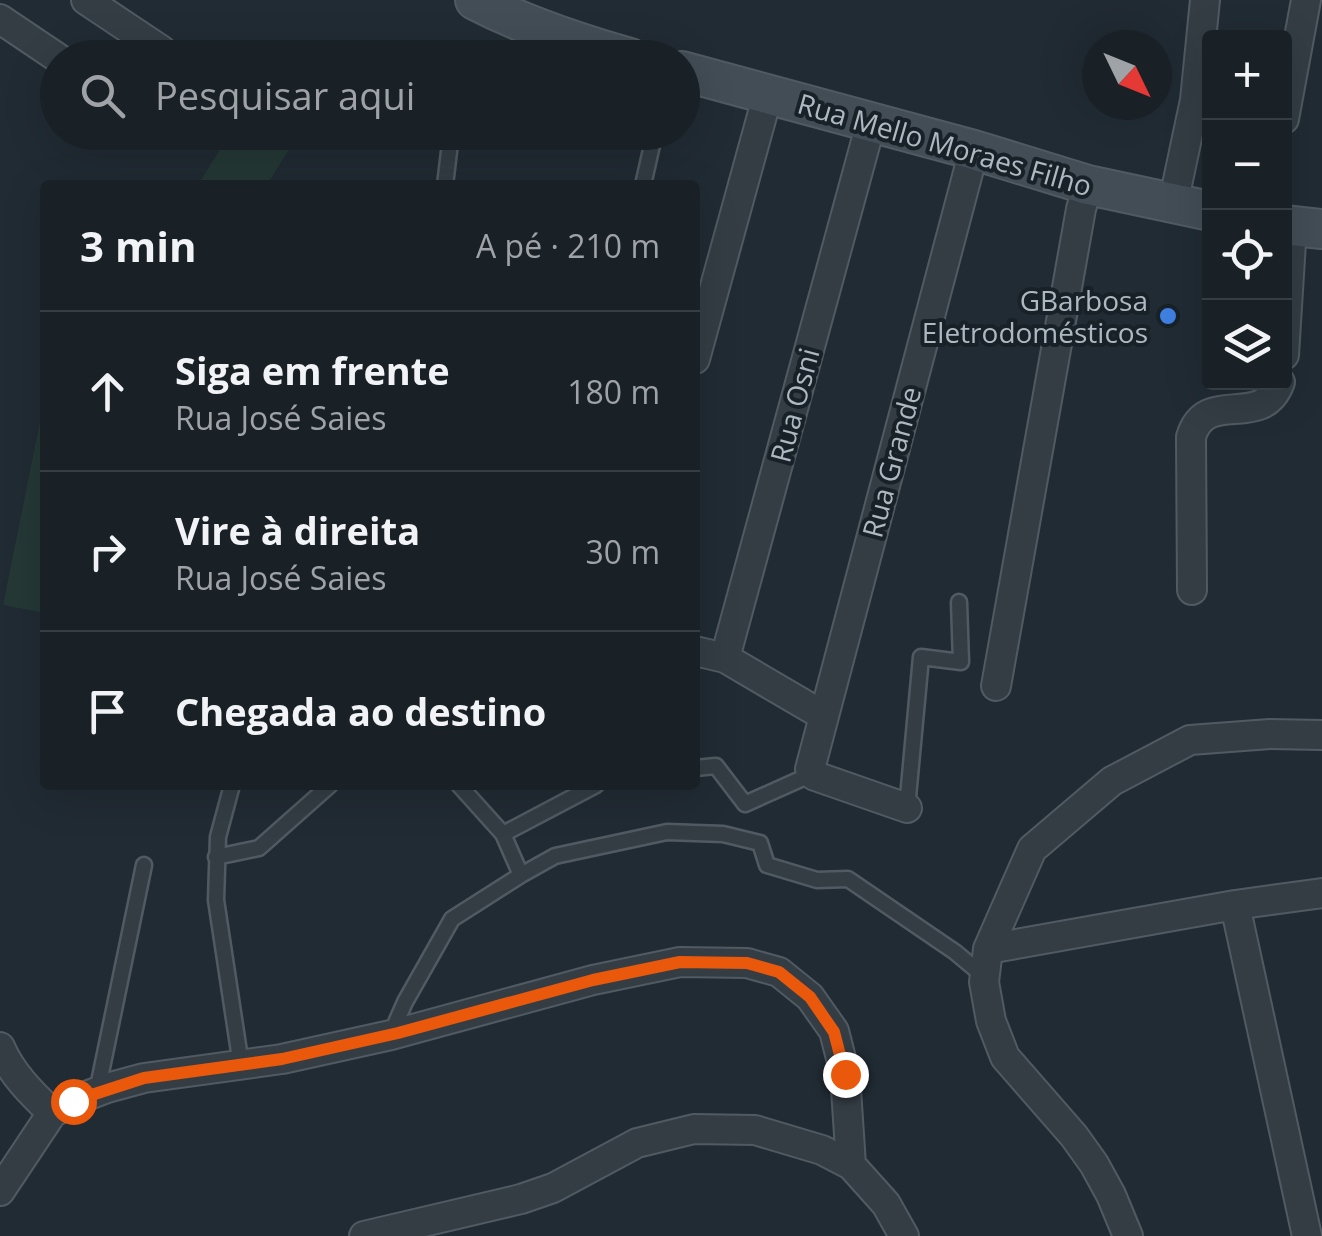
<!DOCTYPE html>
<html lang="pt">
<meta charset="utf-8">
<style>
body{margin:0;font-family:"Open Sans",sans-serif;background:#22282e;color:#f1f3f6}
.controls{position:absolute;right:30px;top:30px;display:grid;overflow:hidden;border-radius:10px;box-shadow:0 10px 40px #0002}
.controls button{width:90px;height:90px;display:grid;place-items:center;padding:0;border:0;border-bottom:2px solid #373e43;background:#192026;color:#f1f3f6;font:50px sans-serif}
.compass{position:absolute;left:1082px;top:30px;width:90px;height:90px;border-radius:50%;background:#192026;box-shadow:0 10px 40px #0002;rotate:133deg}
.stop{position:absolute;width:30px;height:30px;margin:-22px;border:8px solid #ea580c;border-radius:50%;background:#fff}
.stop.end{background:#ea580c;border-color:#fff;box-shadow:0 2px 10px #0008}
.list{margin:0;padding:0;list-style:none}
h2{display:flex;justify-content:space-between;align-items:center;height:130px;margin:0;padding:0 40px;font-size:42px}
h2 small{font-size:32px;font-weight:400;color:#9fa3a7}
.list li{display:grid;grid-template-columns:65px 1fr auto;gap:30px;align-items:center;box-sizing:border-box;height:160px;padding:0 40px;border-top:2px solid #373e43}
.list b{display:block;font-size:38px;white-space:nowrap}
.list p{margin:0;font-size:32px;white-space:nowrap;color:#9fa3a7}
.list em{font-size:32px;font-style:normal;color:#9fa3a7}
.icon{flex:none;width:55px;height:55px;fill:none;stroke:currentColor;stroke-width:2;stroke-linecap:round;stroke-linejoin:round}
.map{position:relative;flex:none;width:1322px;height:1236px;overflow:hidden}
.search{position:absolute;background:#192026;box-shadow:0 10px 40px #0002;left:40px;top:40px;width:660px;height:110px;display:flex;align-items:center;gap:25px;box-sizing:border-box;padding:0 35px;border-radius:55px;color:#9fa3a7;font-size:38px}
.panel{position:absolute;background:#192026;box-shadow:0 10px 40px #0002;left:40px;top:180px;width:660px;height:610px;border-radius:10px}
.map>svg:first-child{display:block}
</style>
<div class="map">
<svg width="1322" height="1236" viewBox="0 0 1322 1236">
<rect width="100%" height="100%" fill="#212b33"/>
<!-- green -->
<path fill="#253835" d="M230 133 231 132 299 133 267 185H198Z
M45 397V613L3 605Z"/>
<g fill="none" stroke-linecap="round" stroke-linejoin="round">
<!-- lane casing -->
<g stroke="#515a62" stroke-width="19">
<path id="lane" d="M445 185 451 135
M643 185 655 132
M695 768 716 766 745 804 812 774
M232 785 218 837 216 900 241 1065
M907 808 921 657 961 662 959 602
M503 834 596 785
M216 857 259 848 330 785
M521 875 555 856 667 832 723 834 760 843 767 865 817 880 848 879 955 952 985 977
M391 1034 405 1002 452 919 521 875 503 834 459 785
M97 1092 144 865"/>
</g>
<!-- street casing -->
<g stroke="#515a62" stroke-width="32">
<path id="street" d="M86 0 161 50
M0 19 58 58
M1284 119 1306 0
M1173 204 1195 100 1205 0
M1284 355 1292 226
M695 359 768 94
M1192 590 1191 437C1206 386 1262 432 1280 382
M695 651 725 658 824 716
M725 658 871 123
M996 686 1081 209 1088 185
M907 808 815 776 812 774 810 769 974 150
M1235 905 1307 1236
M988 949 1235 905 1322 893
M0 1047C11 1073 31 1093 52 1113
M0 1191 52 1113 73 1101 107 1088 144 1078 282 1059 391 1035 593 980 680 962 747 963 779 972 810 997 834 1031 845 1074 851 1165
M364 1236 521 1199 553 1188 637 1143 694 1129 755 1130 822 1150 851 1165 886 1204 904 1236
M1128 1236 1111 1195 1094 1164 1074 1136 1005 1057 991 1021 984 982 988 949 1032 849 1112 781 1190 740 1270 734 1322 735"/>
</g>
<!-- secondary casing -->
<g stroke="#515a62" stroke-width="42">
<path id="secondary" d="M475 0C525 26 577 43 630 58
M682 71 974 150 1088 185 1210 211
M1284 225 1322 229"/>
</g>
<!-- lane -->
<use href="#lane" stroke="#343d44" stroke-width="14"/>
<!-- street -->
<use href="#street" stroke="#343d44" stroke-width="28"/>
<!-- secondary -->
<use href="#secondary" stroke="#424d56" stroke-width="38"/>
</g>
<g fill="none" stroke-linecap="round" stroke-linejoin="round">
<!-- route -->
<path stroke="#ea580c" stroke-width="12" d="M73 1101 144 1078 282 1059 398 1033 593 980 680 962 747 963 779 972 810 997 834 1032 845 1074"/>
</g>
<!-- markers -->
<circle fill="#3f7fe0" stroke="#192128" stroke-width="4" cx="1168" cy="316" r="10"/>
<g text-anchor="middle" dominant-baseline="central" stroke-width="8" stroke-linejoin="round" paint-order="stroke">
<!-- street labels -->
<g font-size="28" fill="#aeb8c1" stroke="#192128">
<text transform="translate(945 144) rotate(16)">Rua Mello Moraes Filho</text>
<text transform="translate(794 405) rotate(-75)">Rua Osni</text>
<text transform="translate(891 462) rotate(-75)">Rua Grande</text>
</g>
<!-- poi labels -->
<g font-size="28" fill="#aeb8c1" stroke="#192128" text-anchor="end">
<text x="1148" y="300">GBarbosa<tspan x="1148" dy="32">Eletrodomésticos</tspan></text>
</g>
</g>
</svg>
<div class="controls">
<button>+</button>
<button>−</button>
<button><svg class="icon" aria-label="locate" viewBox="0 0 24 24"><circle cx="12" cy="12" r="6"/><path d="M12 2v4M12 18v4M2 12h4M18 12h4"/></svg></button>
<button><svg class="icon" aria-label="layers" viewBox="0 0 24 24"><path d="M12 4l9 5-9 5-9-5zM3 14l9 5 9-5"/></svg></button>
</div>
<svg class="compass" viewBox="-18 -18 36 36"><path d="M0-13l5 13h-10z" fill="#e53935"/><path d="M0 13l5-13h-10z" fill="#9fa3a7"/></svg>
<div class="stop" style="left:73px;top:1101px"></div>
<div class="stop end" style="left:845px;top:1074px"></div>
<div class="search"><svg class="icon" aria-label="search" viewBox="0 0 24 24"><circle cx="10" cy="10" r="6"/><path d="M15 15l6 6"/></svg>Pesquisar aqui</div>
<section class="panel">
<h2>3 min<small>A pé · 210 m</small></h2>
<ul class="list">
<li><svg class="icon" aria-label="ahead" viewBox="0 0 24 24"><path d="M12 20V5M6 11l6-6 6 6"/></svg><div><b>Siga em frente</b><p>Rua José Saies</p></div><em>180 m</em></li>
<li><svg class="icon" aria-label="right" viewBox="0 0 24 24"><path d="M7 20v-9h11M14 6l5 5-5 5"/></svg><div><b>Vire à direita</b><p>Rua José Saies</p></div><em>30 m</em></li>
<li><svg class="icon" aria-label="arrive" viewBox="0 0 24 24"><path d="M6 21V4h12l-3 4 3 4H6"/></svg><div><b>Chegada ao destino</b></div></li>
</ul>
</section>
</div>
